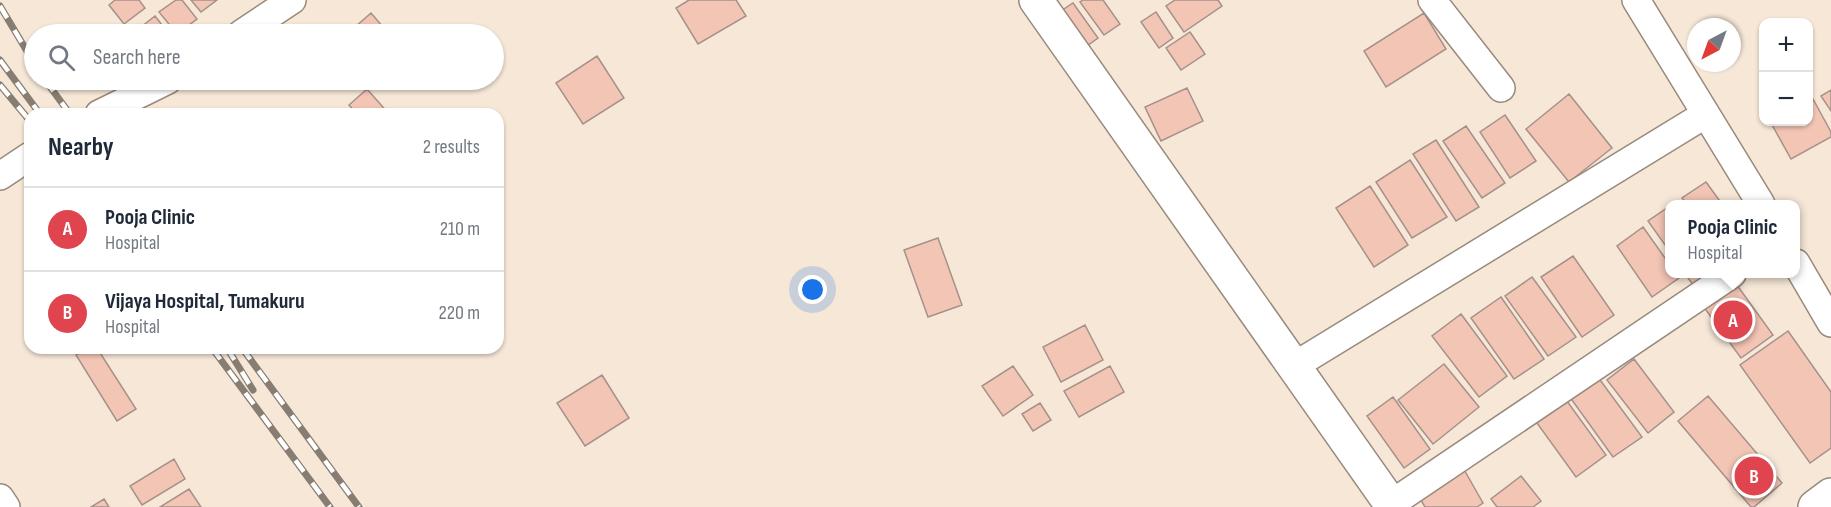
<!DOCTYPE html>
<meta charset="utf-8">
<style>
body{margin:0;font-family:"Sofia Sans Condensed",sans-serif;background:#f6f6f7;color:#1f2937}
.controls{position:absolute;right:18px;top:18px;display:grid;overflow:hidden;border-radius:12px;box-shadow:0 2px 4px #0004}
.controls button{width:54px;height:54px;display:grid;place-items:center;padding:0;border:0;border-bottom:2px solid #e0e1e3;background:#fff;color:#1f2937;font:30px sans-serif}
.compass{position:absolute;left:1687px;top:18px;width:54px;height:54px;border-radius:50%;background:#fff;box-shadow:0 2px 4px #0004;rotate:221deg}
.you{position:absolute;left:813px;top:290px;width:21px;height:21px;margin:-15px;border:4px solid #fff;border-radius:50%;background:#1a73e8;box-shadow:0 0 0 9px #1a73e833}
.badge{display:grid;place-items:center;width:39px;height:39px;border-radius:50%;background:#1a73e8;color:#fff;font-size:20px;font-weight:700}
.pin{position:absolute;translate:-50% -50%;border:3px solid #fff;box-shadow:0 2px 6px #0006}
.popup{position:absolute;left:1665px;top:200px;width:135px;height:78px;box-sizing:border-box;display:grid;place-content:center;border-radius:12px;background:#fff;filter:drop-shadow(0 2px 4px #0005);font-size:20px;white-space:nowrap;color:#747a83}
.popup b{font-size:22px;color:#1f2937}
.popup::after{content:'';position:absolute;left:50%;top:100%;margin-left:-12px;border:12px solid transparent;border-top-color:#fff}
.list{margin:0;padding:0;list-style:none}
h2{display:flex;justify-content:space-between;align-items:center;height:78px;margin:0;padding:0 24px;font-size:26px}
h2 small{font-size:20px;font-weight:400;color:#747a83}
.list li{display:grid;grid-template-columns:39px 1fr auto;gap:18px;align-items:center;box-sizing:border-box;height:84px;padding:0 24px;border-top:2px solid #e0e1e3}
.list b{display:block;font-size:22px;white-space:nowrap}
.list p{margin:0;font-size:20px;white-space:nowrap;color:#747a83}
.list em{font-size:20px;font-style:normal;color:#747a83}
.icon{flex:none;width:33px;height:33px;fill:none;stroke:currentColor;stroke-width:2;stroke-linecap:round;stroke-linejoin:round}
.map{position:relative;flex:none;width:1831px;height:507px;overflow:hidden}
.search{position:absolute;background:#fff;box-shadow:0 2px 4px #0004;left:24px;top:24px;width:480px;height:66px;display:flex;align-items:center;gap:15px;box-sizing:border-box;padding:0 21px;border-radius:33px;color:#747a83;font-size:22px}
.panel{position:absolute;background:#fff;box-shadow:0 2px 4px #0004;left:24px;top:108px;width:480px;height:246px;border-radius:18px}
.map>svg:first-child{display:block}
</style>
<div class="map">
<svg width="1831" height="507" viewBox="0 0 1831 507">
<rect width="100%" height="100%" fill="#f6e7d7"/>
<!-- building -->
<path fill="#f3c5b5" stroke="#a6918a" stroke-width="1.5" d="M115 0H139L145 8 124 24 109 5Z
M176 0H182L197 19 177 34 159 12Z
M191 0H217L201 12Z
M689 0H736L746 16 698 44 676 8Z
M1083 0H1103L1120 24 1104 35 1080 2Z
M1175 0H1218L1222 6 1184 32 1166 6Z
M1073 3 1098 38 1081 50 1055 15Z
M1156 12 1173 38 1159 48 1141 22Z
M371 13 389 34H347Z
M1424 13 1446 49 1386 87 1364 51Z
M155 16 169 34H132Z
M1190 32 1205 54 1181 70 1166 48Z
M597 56 624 98 583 124 556 83Z
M1187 88 1203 121 1161 141 1145 107Z
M367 89 389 114H357L349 105Z
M1831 90V111L1821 96Z
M1569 94 1612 148 1569 182 1526 129Z
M1813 99 1831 132V137L1791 159 1771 123 1808 122V102Z
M1505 115 1536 161 1510 178 1480 132Z
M1466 126 1505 183 1482 198 1443 141Z
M1436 140 1479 207 1456 221 1413 154Z
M1410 160 1447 217 1412 238 1376 182Z
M1706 182 1722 204H1687L1682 198Z
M1370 186 1408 245 1374 267 1336 208Z
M1670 206V252L1648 221Z
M1643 227 1670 265V274H1676L1679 278 1652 297 1617 246Z
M938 238 962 305 928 317 904 250Z
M1573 256 1614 315 1582 337 1541 277Z
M1685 274H1711L1694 286Z
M1729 274 1773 335 1741 358 1695 295Z
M1532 277 1576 337 1548 356 1505 296Z
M1501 297 1544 359 1514 379 1471 318Z
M1461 314 1507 376 1479 397 1432 336Z
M1085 325 1103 360 1061 382 1043 347Z
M1788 331 1831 392V448L1810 463 1740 365Z
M87 348H97L136 409 117 421 76 355Z
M1634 359 1674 412 1648 433 1607 380Z
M1444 364 1479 407 1433 444 1398 400Z
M1013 366 1033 395 1003 416 982 386Z
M1110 366 1124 392 1079 417 1064 391Z
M1592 369 1642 437 1613 457 1564 389Z
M602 375 629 418 585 446 557 403Z
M1559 390 1606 455 1576 477 1529 412Z
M1708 396 1782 483 1754 507H1751L1678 421Z
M1393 397 1430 449 1404 468 1367 416Z
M1040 403 1051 420 1033 431 1022 414Z
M174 459 185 479 142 505 130 486Z
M1462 466 1483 503 1477 507H1425L1416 492Z
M1521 476 1541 501 1533 507H1497L1491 499Z
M189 489 201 507H160Z
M104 499 109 507H91Z"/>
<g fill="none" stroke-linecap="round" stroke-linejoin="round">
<!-- minor casing -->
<g stroke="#988a7c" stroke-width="30">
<path id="minor" d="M1432 0 1501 88
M1636 0 1761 204
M241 34 292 0
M99 114 168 80
M0 176 30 156
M1796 263 1831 323
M1294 366 1706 114
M0 498 6 507
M1391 504 1732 274"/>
</g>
<!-- tertiary casing -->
<g stroke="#988a7c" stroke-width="36">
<path id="tertiary" d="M1036 0 1393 507"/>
</g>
<!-- primary casing -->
<g stroke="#988a7c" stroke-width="36">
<path id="primary" d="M1815 507 1831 495"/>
</g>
<!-- minor -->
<use href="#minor" stroke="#fff" stroke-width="27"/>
<!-- tertiary -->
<use href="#tertiary" stroke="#fff" stroke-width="33"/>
<!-- primary -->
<use href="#primary" stroke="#fff" stroke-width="33"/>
<!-- rail casing -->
<g stroke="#877d72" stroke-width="7">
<path id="rail" d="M0 6 34 63
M0 60 40 114
M45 80 70 114
M0 85 30 121
M212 348 330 507
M227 348 253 390
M242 348 359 507"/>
</g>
<!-- rail -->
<use href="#rail" stroke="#fff" stroke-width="4.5" stroke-dasharray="14" stroke-linecap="butt"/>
</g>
</svg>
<div class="controls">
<button>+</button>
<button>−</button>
</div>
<svg class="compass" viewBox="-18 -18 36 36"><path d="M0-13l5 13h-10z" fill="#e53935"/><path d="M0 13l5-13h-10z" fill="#747a83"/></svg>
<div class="you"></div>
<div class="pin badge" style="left:1733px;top:320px;background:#e0444e">A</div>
<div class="popup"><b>Pooja Clinic</b>Hospital</div>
<div class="pin badge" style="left:1754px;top:476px;background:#e0444e">B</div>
<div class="search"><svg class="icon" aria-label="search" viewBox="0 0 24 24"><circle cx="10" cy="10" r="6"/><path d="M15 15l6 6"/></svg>Search here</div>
<section class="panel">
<h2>Nearby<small>2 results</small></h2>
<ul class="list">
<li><span class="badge" style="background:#e0444e">A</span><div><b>Pooja Clinic</b><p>Hospital</p></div><em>210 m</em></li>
<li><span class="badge" style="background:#e0444e">B</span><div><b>Vijaya Hospital, Tumakuru</b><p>Hospital</p></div><em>220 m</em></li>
</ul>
</section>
</div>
